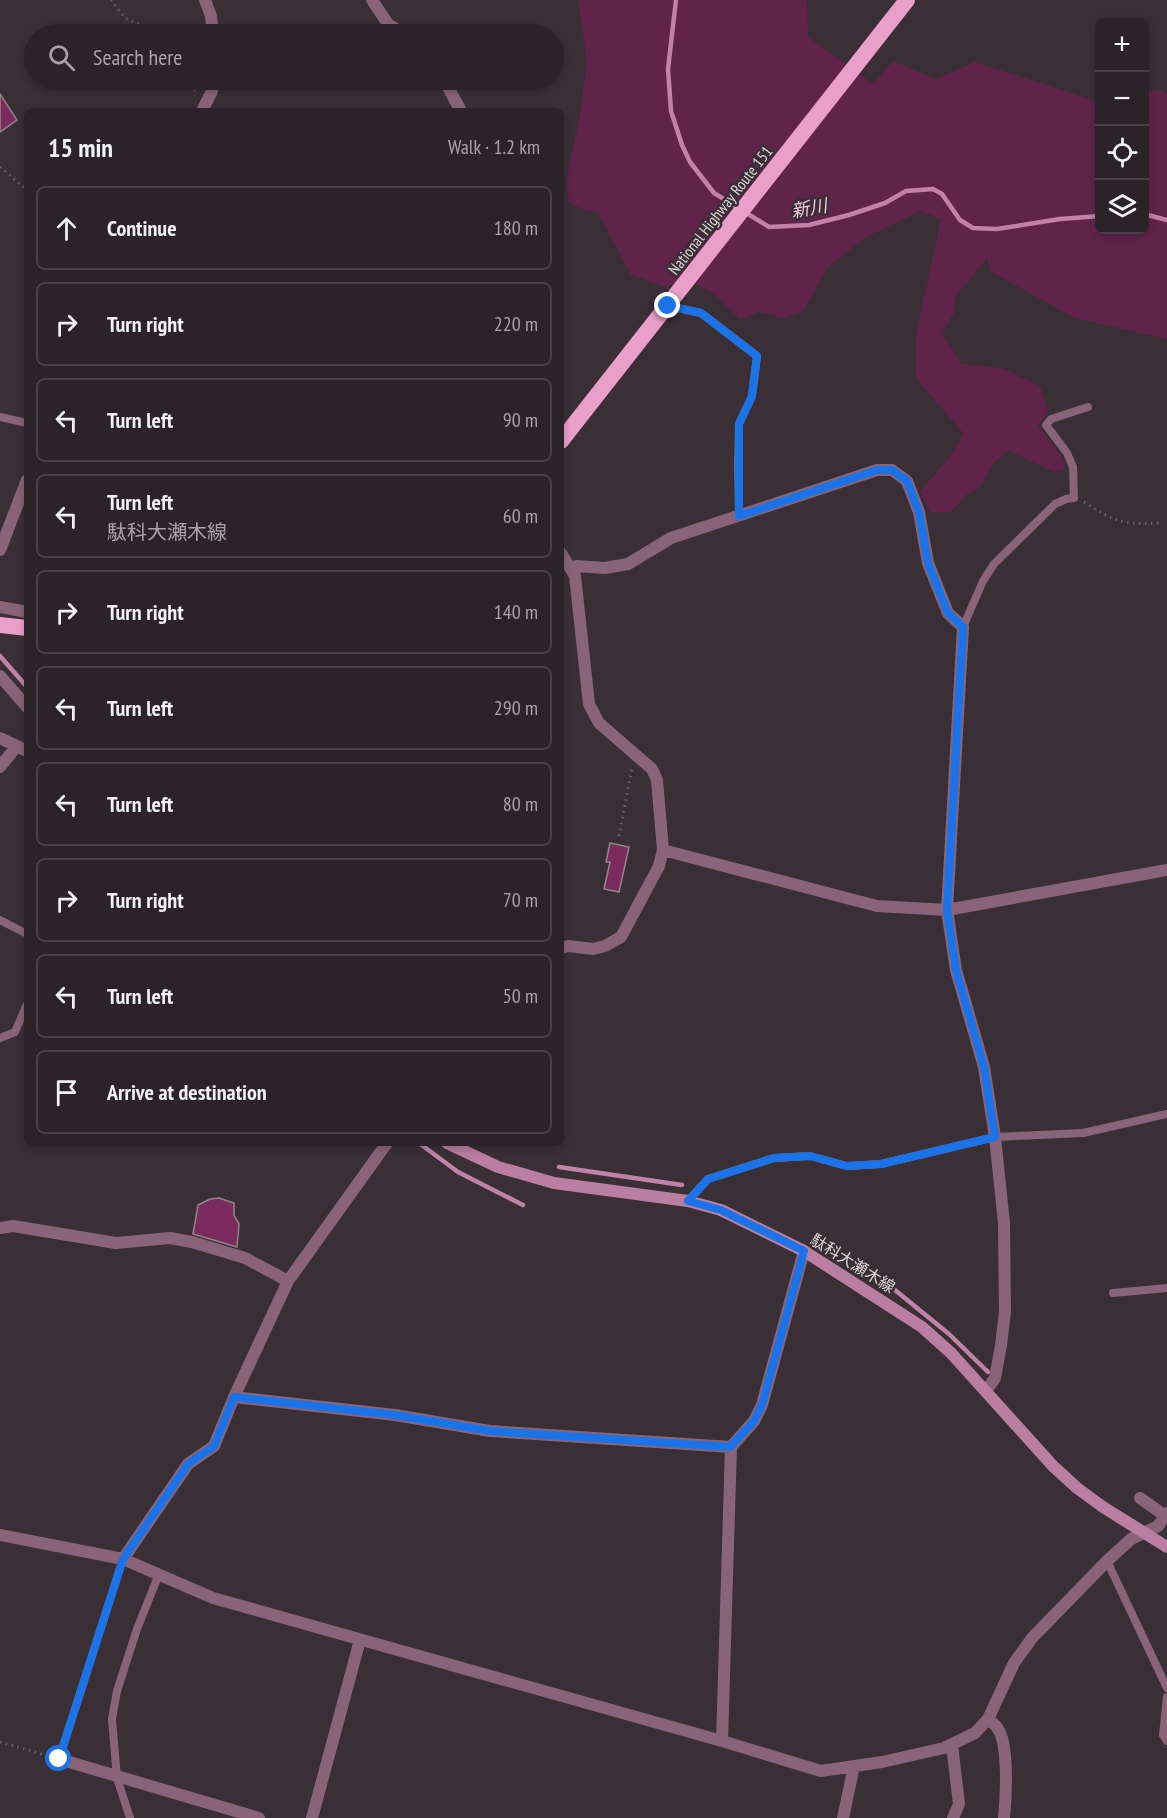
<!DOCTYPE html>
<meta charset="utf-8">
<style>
body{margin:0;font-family:"PT Sans Narrow","Noto Sans JP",sans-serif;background:#382f34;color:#f1f3f6}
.controls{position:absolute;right:18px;top:18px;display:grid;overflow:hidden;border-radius:9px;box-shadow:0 3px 9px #0003}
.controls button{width:54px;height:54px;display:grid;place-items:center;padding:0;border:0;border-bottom:2px solid #484045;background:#2c2328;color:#f1f3f6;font:30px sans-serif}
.stop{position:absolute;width:18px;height:18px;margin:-14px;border:4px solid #1a73e8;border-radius:50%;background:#fff}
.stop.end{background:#1a73e8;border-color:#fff;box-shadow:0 2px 6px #0008}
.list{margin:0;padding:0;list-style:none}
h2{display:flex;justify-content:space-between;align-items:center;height:78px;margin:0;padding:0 24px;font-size:26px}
h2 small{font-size:20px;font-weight:400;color:#a6a4a8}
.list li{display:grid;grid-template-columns:39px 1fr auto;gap:18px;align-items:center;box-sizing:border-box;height:84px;margin:0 12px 12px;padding:0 12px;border:2px solid #484045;border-radius:9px}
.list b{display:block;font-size:22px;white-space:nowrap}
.list p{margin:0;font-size:20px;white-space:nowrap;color:#a6a4a8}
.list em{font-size:20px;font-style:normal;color:#a6a4a8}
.icon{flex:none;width:33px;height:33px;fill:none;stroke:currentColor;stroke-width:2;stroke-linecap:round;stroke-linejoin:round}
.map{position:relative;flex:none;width:1167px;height:1818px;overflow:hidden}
.search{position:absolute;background:#2c2328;box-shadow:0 3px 9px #0003;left:24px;top:24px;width:540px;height:66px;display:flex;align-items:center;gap:15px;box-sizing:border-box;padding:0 21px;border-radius:33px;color:#a6a4a8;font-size:22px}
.panel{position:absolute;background:#2c2328;box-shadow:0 3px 9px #0003;left:24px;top:108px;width:540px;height:1038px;border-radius:9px}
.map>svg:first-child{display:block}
</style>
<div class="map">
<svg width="1167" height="1818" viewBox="0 0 1167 1818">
<rect width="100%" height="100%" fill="#3a2f35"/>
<!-- green -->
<path fill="#60244a" d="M578 0H807L808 37 873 84 893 61 936 79 975 62 1099 102 1100 230H1144L1145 91H1162L1167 93V339L1075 318 991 272 987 258 956 296 954 313 942 333 961 364 1002 368 1040 386 1048 412 1038 426 1062 457 1065 469 1053 472 1008 450 995 462 979 488 967 494 951 512H930L920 491 949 458 964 434 916 378V334L941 219 920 211 866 237 827 268 803 312 783 318 759 312 740 319 714 294 689 280 666 287 631 275 598 212 587 211 569 203 566 181 579 120 587 62Z"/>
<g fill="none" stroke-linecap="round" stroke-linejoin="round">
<!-- stream -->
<path stroke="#c083a7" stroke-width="4.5" d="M676 0 668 69 671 111 682 145 690 162 714 193 769 227 809 225 849 215 885 203 906 191 933 189 942 194 960 220 973 228 997 229 1060 219 1100 216
M1144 214 1167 220
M0 656 27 687
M419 1143 458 1172 523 1205
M559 1167 682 1185
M879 1277 949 1334 988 1372"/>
</g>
<!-- building -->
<path fill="#7a2a5d" stroke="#92858b" stroke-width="1.5" d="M0 94 17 120 0 132Z
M610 843 629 847 619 892 604 889 610 862H606Z
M219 1198 234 1203V1215L239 1224 237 1247 193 1234 198 1205 210 1199Z"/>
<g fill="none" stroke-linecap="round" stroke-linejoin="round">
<!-- path -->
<path stroke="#6c6267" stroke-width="3" stroke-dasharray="1.5 4.5" stroke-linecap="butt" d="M111 0 125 18 138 24 148 34
M187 80 198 93
M0 167 27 190
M1084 502C1115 522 1124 525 1161 523
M619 836 632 768
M0 1742 49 1756"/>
<!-- service -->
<path stroke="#896478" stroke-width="8" d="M668 306 701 313 757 356 752 396 739 424 738 467 739 516
M0 417 27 423
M963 627 983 581 994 564 1055 504 1066 499 1074 498 1073 467 1067 453 1046 425 1051 419 1088 407
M0 920 27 934
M0 1038 15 1032 27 1004
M688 1201 708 1179 774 1158 810 1156 847 1166 881 1164 995 1137 1083 1133 1167 1114
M1113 1293 1167 1288
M1107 1561 1167 1688
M1167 1697 1163 1735 1167 1741
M59 1759 123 1559
M130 1818 117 1778 112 1719 117 1691 137 1629 159 1574"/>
<!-- minor -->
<path stroke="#896478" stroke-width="12" d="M205 0 211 16 213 34
M372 0 388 24 404 34
M444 80 461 111
M202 111 212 91 214 80
M0 550 27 480
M561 553 575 576 589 704 599 723 652 769 657 780 663 850 659 866 621 937 605 946 593 949 568 946 561 948
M571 568 576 566 605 568 628 564 671 538 877 470H892L907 481 919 512 928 563 948 613 963 627 947 910 956 970 984 1067 995 1137 1004 1223 1005 1312 1001 1345 995 1378 986 1391
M0 607 27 612
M0 676 27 707
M0 738 27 751
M0 767 16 747
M663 850 877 906 947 910 1167 870
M0 1228 13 1226 116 1243 170 1238 192 1242 245 1258 288 1281
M234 1397 395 1415 490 1431 731 1447
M1140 1498 1167 1517
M0 1535 123 1559 213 1598 722 1741 821 1771 882 1762 944 1748 975 1733 988 1719 1014 1663 1032 1638 1107 1561 1131 1539 1158 1526 1167 1513
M123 1559 188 1464 214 1446 234 1397 288 1281 387 1143
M988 1719C991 1722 996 1725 998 1729 1009 1745 1006 1799 1004 1818
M722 1741 731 1447 754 1421 762 1405 804 1251
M952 1745 959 1804 953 1818
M59 1759 259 1818
M312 1818 360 1640
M843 1818 854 1766"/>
<!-- secondary -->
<path stroke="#b97ea0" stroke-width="12" d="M447 1143 498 1167 554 1183 688 1201 721 1210 804 1251 922 1327 951 1353 1053 1466 1077 1488 1103 1507 1167 1547"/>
<!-- trunk -->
<path stroke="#ea9fca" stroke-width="16" d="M561 441 907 0
M0 625 27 628"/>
</g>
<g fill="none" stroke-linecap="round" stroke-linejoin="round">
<!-- route -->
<path stroke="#1a73e8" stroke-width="8" d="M59 1759 123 1559 188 1464 214 1446 234 1397 395 1415 490 1431 730 1447 754 1421 762 1405 804 1251 721 1210 688 1201 708 1179 774 1158 810 1156 847 1166 881 1164 995 1137 984 1067 956 970 947 910 963 627 948 613 928 563 919 512 907 481 892 470H877L739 516V424L752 396 757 356 701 313 668 306"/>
</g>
<g text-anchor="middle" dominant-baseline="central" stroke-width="5" stroke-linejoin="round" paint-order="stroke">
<!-- street labels -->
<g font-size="16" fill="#ddd6d9" stroke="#3a2f35">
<text transform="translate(720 210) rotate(-52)">National Highway Route 151</text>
<text transform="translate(853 1263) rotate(32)">駄科大瀬木線</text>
</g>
<!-- water labels -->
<g font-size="18" font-style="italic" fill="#f4c5df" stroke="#3a2f35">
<text transform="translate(809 208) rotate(-10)">新川</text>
</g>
</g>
</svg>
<div class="controls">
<button>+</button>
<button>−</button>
<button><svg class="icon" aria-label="locate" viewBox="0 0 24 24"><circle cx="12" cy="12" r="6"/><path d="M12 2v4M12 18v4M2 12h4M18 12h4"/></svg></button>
<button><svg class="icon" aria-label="layers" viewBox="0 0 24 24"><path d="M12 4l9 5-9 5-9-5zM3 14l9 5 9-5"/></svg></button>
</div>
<div class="stop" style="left:59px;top:1759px"></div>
<div class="stop end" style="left:668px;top:306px"></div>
<div class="search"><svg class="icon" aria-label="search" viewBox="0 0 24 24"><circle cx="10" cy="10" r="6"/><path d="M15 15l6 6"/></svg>Search here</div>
<section class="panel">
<h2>15 min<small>Walk · 1.2 km</small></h2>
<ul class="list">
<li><svg class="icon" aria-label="ahead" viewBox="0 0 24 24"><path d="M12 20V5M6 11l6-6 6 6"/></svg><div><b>Continue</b></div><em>180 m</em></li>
<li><svg class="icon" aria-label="right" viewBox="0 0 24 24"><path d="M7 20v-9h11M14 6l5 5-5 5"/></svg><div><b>Turn right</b></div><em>220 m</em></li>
<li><svg class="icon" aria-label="left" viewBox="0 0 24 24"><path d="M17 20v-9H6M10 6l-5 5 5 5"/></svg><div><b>Turn left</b></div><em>90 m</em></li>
<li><svg class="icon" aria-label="left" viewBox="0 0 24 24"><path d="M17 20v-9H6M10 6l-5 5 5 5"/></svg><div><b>Turn left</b><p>駄科大瀬木線</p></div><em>60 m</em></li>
<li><svg class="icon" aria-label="right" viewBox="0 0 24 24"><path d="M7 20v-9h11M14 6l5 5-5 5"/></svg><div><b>Turn right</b></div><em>140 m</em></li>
<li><svg class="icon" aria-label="left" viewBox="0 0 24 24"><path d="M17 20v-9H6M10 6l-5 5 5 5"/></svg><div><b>Turn left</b></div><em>290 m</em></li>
<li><svg class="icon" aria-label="left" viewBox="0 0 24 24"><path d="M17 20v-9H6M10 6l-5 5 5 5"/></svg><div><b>Turn left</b></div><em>80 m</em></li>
<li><svg class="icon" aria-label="right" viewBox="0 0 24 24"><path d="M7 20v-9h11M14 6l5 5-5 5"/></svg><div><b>Turn right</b></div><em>70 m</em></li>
<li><svg class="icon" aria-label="left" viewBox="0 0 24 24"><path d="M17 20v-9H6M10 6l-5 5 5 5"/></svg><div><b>Turn left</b></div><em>50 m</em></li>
<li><svg class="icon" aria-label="arrive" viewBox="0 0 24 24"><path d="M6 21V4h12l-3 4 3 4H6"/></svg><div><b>Arrive at destination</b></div></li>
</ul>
</section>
</div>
